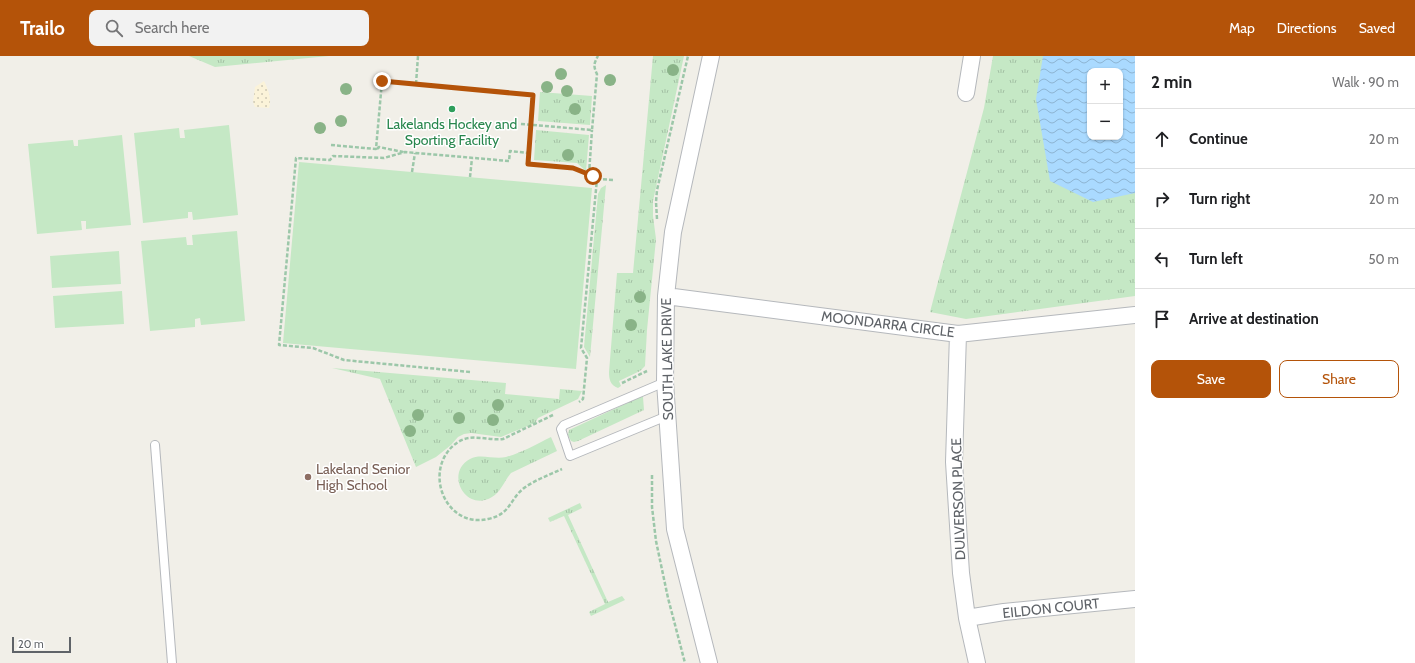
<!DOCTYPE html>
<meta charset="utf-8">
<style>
body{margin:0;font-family:Cabin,sans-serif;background:#f2f2f2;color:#202124}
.controls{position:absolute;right:12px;top:12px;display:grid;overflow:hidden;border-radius:8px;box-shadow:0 1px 3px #0004}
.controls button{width:36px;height:36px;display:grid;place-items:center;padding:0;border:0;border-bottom:1px solid #e0e0e0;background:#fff;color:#202124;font:20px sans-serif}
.scale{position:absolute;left:12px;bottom:10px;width:59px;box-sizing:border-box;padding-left:4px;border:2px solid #5f6368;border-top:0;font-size:11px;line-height:14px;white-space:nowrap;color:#5f6368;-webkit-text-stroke:3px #fff;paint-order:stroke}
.stop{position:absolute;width:12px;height:12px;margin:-9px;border:3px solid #b45309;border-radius:50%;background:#fff}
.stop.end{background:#b45309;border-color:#fff;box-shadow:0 1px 4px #0008}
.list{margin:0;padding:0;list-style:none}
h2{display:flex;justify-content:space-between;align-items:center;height:52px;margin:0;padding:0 16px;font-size:17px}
h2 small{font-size:13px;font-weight:400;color:#757577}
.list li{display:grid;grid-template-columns:26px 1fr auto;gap:12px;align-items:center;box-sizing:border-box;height:60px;padding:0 16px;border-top:1px solid #e0e0e0}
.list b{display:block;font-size:15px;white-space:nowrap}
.list em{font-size:13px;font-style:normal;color:#757577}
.actions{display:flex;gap:8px;padding:12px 16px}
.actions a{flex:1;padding:9px 0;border:1px solid #b45309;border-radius:8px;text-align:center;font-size:14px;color:#b45309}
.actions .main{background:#b45309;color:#fff}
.icon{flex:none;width:22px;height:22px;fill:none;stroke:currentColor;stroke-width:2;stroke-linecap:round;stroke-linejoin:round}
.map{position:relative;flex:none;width:1135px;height:607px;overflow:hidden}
header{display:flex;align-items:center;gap:24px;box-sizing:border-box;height:56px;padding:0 20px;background:#b45309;color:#fff}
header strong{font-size:19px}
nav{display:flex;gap:22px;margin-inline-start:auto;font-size:14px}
.search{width:280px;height:36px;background:#f2f2f2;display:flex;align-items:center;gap:10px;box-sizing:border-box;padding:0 14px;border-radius:8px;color:#757577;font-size:15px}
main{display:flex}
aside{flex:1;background:#fff}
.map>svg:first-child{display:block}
</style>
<header>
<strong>Trailo</strong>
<div class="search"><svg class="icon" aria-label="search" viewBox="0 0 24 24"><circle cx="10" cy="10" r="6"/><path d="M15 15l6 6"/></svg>Search here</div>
<nav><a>Map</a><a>Directions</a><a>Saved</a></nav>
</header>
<main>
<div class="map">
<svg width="1135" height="607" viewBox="0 0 1135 607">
<defs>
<pattern id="grass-tufts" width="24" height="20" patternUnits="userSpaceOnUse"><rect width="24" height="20" fill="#c5e8c5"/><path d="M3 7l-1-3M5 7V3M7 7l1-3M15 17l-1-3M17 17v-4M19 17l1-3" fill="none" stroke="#a3c0a4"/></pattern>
<pattern id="sand-dots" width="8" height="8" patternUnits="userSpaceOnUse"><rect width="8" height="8" fill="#fbf3d9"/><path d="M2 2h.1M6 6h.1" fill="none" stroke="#cec8b4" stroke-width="1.8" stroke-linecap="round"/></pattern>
<pattern id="water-waves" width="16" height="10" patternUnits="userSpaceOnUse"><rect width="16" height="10" fill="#aadaff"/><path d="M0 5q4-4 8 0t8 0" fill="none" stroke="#8eb4d2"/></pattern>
</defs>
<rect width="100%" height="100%" fill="#f1efe8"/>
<!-- grass -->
<path fill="url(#grass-tufts)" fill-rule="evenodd" d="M189 0H329L215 11Z
M653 0H684L653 145V160L656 183 647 274 645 310 640 315 619 325 621 330 618 332C610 329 609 323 609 316L617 217H633Z
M993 0H1135V240L966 263 930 256 984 52ZM1090 15H1120V81H1090Z
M540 36 592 40 590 69 538 65Z
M536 74 589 79 586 115 577 107 534 104Z
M606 129 590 301 584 291 598 138 601 132Z
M332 312 506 327 505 338 559 343 560 333 582 335 578 343 538 362 535 367 501 381 471 377 464 378 458 381 451 389 436 401 416 411 380 323Z
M640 341H643L644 354 578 385 574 386 571 385 568 379 569 374Z
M551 381 557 395 511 417C504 425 501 436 492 441 466 457 444 417 470 403 481 397 494 404 506 401 521 397 537 388 551 381Z
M580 447 582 452 568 459 608 546 622 540 625 544 591 560 589 556 605 548 564 460 550 466 548 462Z"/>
<!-- sand -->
<path fill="url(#sand-dots)" d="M264 25C268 33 272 43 269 52L255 51 253 46 255 31Z"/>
<!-- garden -->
<path fill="#c5e8c5" d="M229 69 238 159 193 164 192 156H188V162L143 167 134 77 179 72 180 82H185L184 74Z
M122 79 131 169 86 173V165H81L82 174 37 178 28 88 73 84 74 90H78V84Z
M299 106 592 132 576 313 283 287Z
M237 175 245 265 201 269 200 262 195 263V271L150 275 141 185 186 181 187 189H193L192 179Z
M119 195 121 228 52 232 50 200Z
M122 235 124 268 55 272 53 240Z"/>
<!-- water -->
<path fill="url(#water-waves)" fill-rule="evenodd" d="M1043 0H1135V137L1093 146 1050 125 1036 43ZM1090 15H1120V81H1090Z"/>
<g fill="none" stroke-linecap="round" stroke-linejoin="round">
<!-- lane casing -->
<g stroke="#b5b8bc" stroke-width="10">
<path id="lane" d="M665 326 564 369 561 373 570 400 667 360
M155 389 172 607"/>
</g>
<!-- street casing -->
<g stroke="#b5b8bc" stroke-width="18">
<path id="street" d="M966 37 972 0
M666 240 958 278 1135 259
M958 278 954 406 961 517 967 562 977 607
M967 562 1004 556 1135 543
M709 607 675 473 665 326 666 240 673 176 711 0"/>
</g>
<!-- path -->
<path stroke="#9cc7a9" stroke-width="2.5" stroke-dasharray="4 2" stroke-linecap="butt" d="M416 28 418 0
M521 68 592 74 597 18C593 10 594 7 598 0
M331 89 376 93 382 25 533 39 528 97
M377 93 379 91 403 96
M412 116 415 97
M589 118 592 74
M470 121 472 102
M597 123 615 124
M657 163 656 146 657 134 688 0
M470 316 344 304 313 292 279 289 296 102 330 104 333 100 384 102 405 96 509 105 510 95 528 97 527 108 573 112 597 123 581 292 587 302 583 343 579 346
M622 327 647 315
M553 359 503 383C488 385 472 377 458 386 421 411 444 473 488 463 511 458 509 444 524 432 535 424 549 419 562 413
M652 419V451L656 485 668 542 685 607"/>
<!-- lane -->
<use href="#lane" stroke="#fff" stroke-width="8"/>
<!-- street -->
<use href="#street" stroke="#fff" stroke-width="16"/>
</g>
<!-- trees -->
<g fill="#89b387">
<circle cx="673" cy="14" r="6"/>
<circle cx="561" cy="18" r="6"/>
<circle cx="610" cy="24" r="6"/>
<circle cx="547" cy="31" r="6"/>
<circle cx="346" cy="33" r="6"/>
<circle cx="567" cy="35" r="6"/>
<circle cx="575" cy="53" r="6"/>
<circle cx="341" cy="65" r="6"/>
<circle cx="320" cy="72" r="6"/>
<circle cx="568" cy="99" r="6"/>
<circle cx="640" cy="241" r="6"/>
<circle cx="631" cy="269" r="6"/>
<circle cx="498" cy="349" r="6"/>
<circle cx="418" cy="359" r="6"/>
<circle cx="459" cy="362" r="6"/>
<circle cx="493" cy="364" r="6"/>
<circle cx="410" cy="375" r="6"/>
</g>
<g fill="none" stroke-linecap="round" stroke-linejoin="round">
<!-- route -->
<path stroke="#b45309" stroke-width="5" d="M382 25 533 39 528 108 573 112 593 120"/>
</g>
<!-- markers -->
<circle fill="#2e9e5b" stroke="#fff" stroke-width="1.5" cx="452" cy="53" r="4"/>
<circle fill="#8d6e63" stroke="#fff" stroke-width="1.5" cx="308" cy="421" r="4"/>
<g text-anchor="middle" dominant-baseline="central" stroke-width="3" stroke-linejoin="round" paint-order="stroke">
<!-- leisure labels -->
<g font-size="14" fill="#27864d" stroke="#fff">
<text x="452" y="68">Lakelands Hockey and<tspan x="452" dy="16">Sporting Facility</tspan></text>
</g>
<!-- street labels -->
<g font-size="14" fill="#5f6368" stroke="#fff">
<text transform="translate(888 268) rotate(7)">MOONDARRA CIRCLE</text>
<text transform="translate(667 303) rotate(-91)">SOUTH LAKE DRIVE</text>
<text transform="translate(958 443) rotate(-92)">DULVERSON PLACE</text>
<text transform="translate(1051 552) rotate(-6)">EILDON COURT</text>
</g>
<!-- education labels -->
<g font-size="14" fill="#785e54" stroke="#fff" text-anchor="start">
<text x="316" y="413">Lakeland Senior<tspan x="316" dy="16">High School</tspan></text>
</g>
</g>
</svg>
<div class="controls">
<button>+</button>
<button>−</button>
</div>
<div class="scale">20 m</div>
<div class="stop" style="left:593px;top:120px"></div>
<div class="stop end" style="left:382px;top:25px"></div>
</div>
<aside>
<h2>2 min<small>Walk · 90 m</small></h2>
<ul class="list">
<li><svg class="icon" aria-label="ahead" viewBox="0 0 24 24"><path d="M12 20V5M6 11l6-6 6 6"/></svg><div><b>Continue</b></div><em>20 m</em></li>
<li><svg class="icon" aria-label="right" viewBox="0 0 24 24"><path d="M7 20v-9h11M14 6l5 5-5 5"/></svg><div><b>Turn right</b></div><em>20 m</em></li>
<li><svg class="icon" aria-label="left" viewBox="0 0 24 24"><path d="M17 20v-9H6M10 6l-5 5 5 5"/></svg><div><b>Turn left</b></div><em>50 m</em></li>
<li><svg class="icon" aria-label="arrive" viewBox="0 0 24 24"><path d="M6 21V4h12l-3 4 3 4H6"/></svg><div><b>Arrive at destination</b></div></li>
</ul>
<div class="actions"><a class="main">Save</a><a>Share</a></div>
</aside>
</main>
